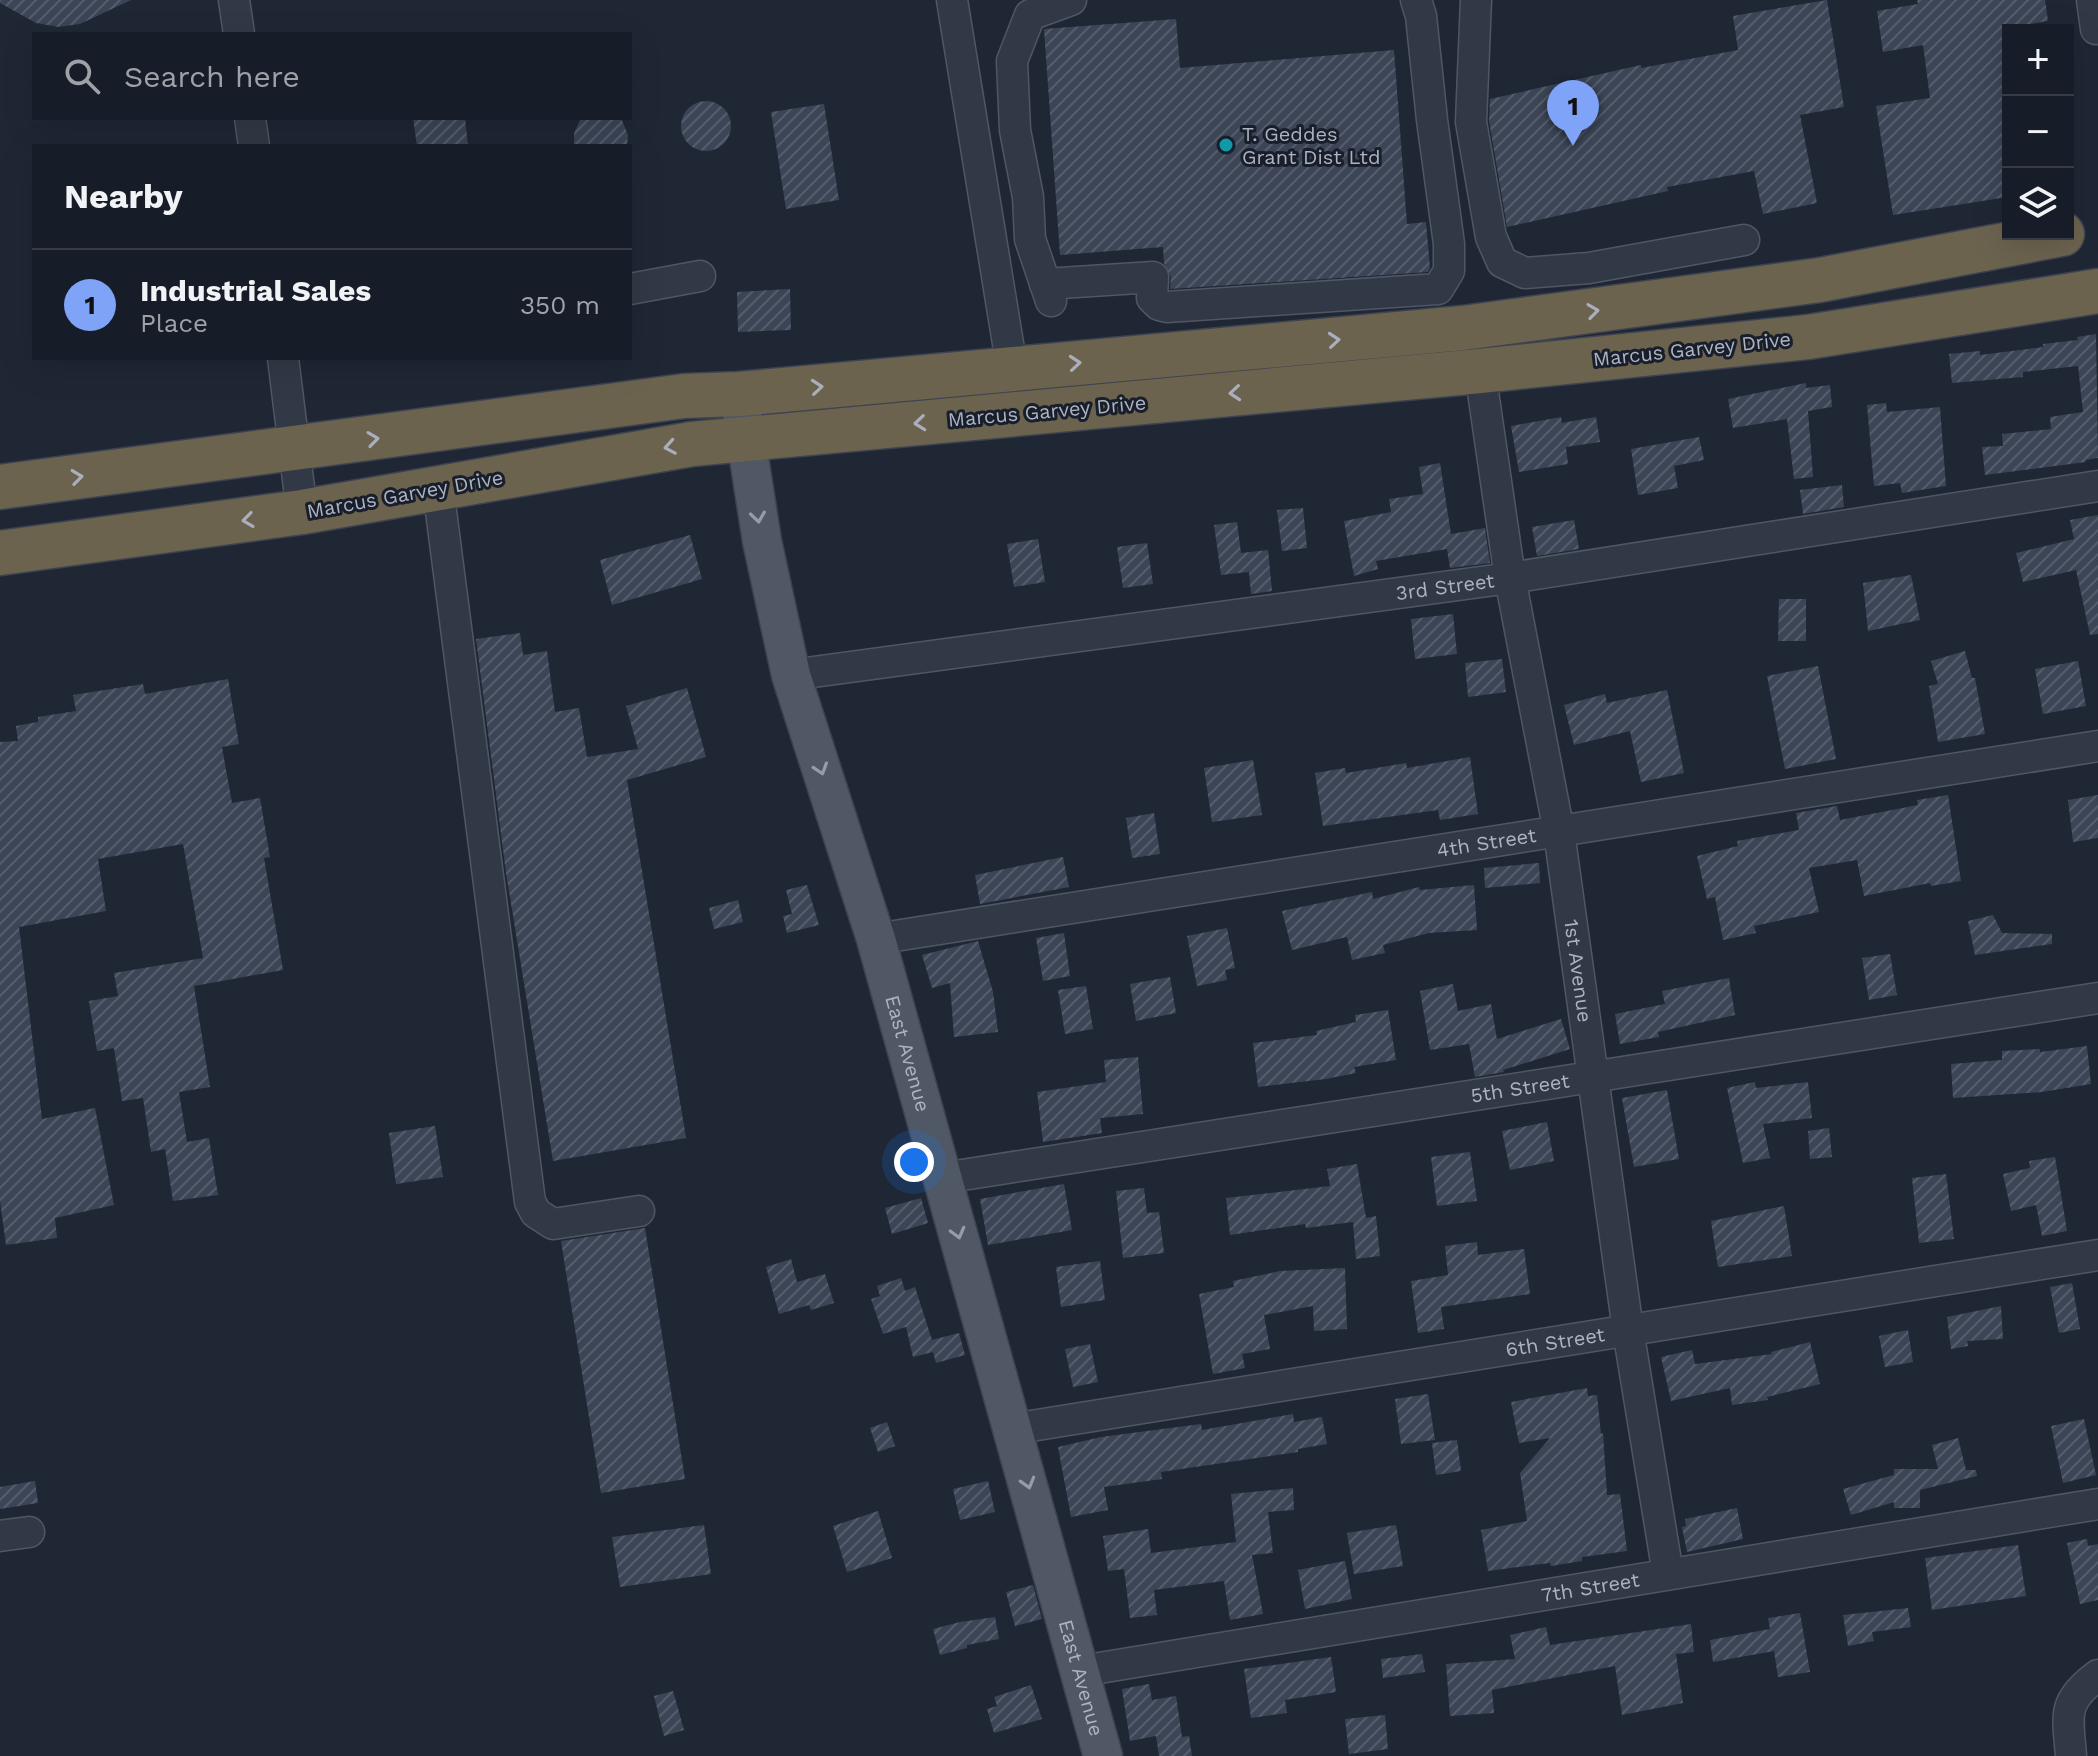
<!DOCTYPE html>
<meta charset="utf-8">
<style>
body{margin:0;font-family:"Work Sans",sans-serif;background:#242a34;color:#f1f3f6}
.controls{position:absolute;right:24px;top:24px;display:grid;overflow:hidden;border-radius:0px;box-shadow:0 8px 32px #0002}
.controls button{width:72px;height:72px;display:grid;place-items:center;padding:0;border:0;border-bottom:2px solid #363b45;background:#171d28;color:#f1f3f6;font:40px sans-serif}
.you{position:absolute;left:914px;top:1162px;width:28px;height:28px;margin:-20px;border:6px solid #fff;border-radius:50%;background:#1a73e8;box-shadow:0 0 0 12px #1a73e833}
.badge{display:grid;place-items:center;width:52px;height:52px;border-radius:50%;background:#7ea3f7;color:#111;font-size:26px;font-weight:700}
.pin{position:absolute;translate:-50% -66px;filter:drop-shadow(0 2px 4px #0008)}
.pin::after{content:'';position:absolute;top:42px;width:28px;height:24px;background:inherit;clip-path:polygon(0 0,100% 0,50% 100%)}
.list{margin:0;padding:0;list-style:none}
h2{display:flex;justify-content:space-between;align-items:center;height:104px;margin:0;padding:0 32px;font-size:34px}
h2 small{font-size:26px;font-weight:400;color:#9ea2a8}
.list li{display:grid;grid-template-columns:52px 1fr auto;gap:24px;align-items:center;box-sizing:border-box;height:112px;padding:0 32px;border-top:2px solid #363b45}
.list b{display:block;font-size:30px;white-space:nowrap}
.list p{margin:0;font-size:26px;white-space:nowrap;color:#9ea2a8}
.list em{font-size:26px;font-style:normal;color:#9ea2a8}
.icon{flex:none;width:44px;height:44px;fill:none;stroke:currentColor;stroke-width:2;stroke-linecap:round;stroke-linejoin:round}
.map{position:relative;flex:none;width:2098px;height:1756px;overflow:hidden}
.search{position:absolute;background:#171d28;box-shadow:0 8px 32px #0002;left:32px;top:32px;width:600px;height:88px;display:flex;align-items:center;gap:20px;box-sizing:border-box;padding:0 28px;border-radius:0px;color:#9ea2a8;font-size:30px}
.panel{position:absolute;background:#171d28;box-shadow:0 8px 32px #0002;left:32px;top:144px;width:600px;height:216px;border-radius:0px}
.map>svg:first-child{display:block}
</style>
<div class="map">
<svg width="2098" height="1756" viewBox="0 0 2098 1756">
<defs>
<pattern id="building-hatch" width="6" height="6" patternUnits="userSpaceOnUse" patternTransform="scale(2)"><rect width="6" height="6" fill="#3b4556"/><path d="M-1 1l2-2M0 6l6-6M5 7l2-2" fill="none" stroke="#555d6d"/></pattern>
</defs>
<rect width="100%" height="100%" fill="#1f2735"/>
<!-- building -->
<path fill="url(#building-hatch)" d="M0 0H131L80 24 58 27 36 23 0 3Z
M1827 0 1844 107 1800 115 1817 203 1763 214 1754 171 1667 187 1668 191 1507 227 1489 121 1490 99 1641 65V68L1738 50 1733 16Z
M1917 0H2045L2048 21 2008 28V197L1893 215 1876 106 1930 98 1923 45 1883 52 1877 11 1918 4Z
M1176 19 1180 68 1394 50 1407 224 1426 222 1430 268 1428 272 1170 289 1171 277 1164 263 1163 247 1060 255 1044 29Z
M681 126a25 25 0 1 1 50 0a25 25 0 1 1-50 0Z
M824 104 839 200 786 209 771 112Z
M413 118H465L468 146H417Z
M581 118H621L628 135 627 146H574V133Z
M790 289 791 330 738 332 737 292Z
M2096 334 2098 458 2085 460 2086 462 1985 475 1982 447 2003 446 2002 434 2051 429 2050 417 2083 412 2078 366 2023 372V377L1952 383 1949 354 1980 351V355L2043 347V344L2078 340 2077 337Z
M1806 383V388L1830 385 1832 407 1808 411 1813 477 1794 479 1787 419 1733 428 1728 399Z
M1886 403 1887 412 1940 407 1946 486 1902 493 1900 483 1874 486 1867 405Z
M1561 417 1562 423 1596 417 1600 442 1566 447 1568 464 1519 472 1511 426Z
M1699 437 1704 460 1674 466 1678 488 1638 495 1631 449Z
M1440 463 1451 534 1485 528 1490 563 1450 568 1447 549 1376 561 1378 569 1354 576 1344 521 1391 512 1389 499 1423 494 1419 467Z
M1842 485 1844 507 1803 514 1800 490Z
M1303 508 1307 548 1282 551 1277 510Z
M2098 515V634L2090 635 2076 570 2023 582 2016 553 2074 539 2070 520Z
M1574 520 1579 549 1537 556 1532 527Z
M1237 522 1241 553 1268 550 1272 591 1251 594 1249 572 1221 575 1214 525Z
M690 535 702 579 612 605 600 560Z
M1038 539 1045 582 1014 587 1007 544Z
M1147 543 1153 584 1123 588 1117 547Z
M1911 575 1920 620 1868 631 1863 583Z
M1779 599H1806V641H1778Z
M1453 614 1457 654 1415 659 1411 619Z
M520 633 523 655 547 651 555 712 579 708 587 757 638 749 626 706 687 688 706 757 627 780 686 1138 553 1161 506 873 476 639Z
M1965 651 1972 678H1975L1985 734 1938 742 1929 686 1938 684 1931 661Z
M1502 659 1506 692 1468 697 1465 663Z
M2078 661 2086 706 2043 714 2035 669Z
M1818 666 1836 759 1785 769 1767 676Z
M228 679 239 744 222 747 232 803 260 798 270 857 264 858 283 970 194 986 210 1087 179 1092 187 1142 209 1138 218 1195 173 1201 165 1149 151 1152 143 1098 122 1101 114 1048 97 1051 89 1001 118 996 114 973 203 958 183 844 98 859 106 911 19 927 42 1119 95 1108 114 1205 55 1218 57 1238 6 1245 0 1201V742L18 741 16 726 38 722V717L76 711 73 695 143 684 145 694Z
M1667 690 1684 773 1641 782 1630 731 1574 745 1564 705 1605 694 1607 703Z
M1470 757 1478 814 1440 820 1438 810 1323 826 1315 773 1345 768 1346 773 1406 763 1407 768Z
M1253 760 1262 815 1212 822 1204 768Z
M1948 795 1961 881 1931 886 1930 883 1864 896 1857 860 1809 868 1819 912 1754 926 1756 933 1723 940 1715 897 1707 899 1697 856 1738 846 1737 841 1799 830 1796 813 1837 806 1840 820 1918 805 1917 800Z
M2098 795V838L2073 842 2068 800Z
M1154 813 1160 854 1132 858 1126 818Z
M1063 857 1069 887 980 904 975 875Z
M1539 863 1540 883 1485 888 1484 868Z
M807 885 819 925 787 933 783 916 792 914 786 890Z
M1474 885 1477 930 1429 933 1383 945 1385 953 1352 960 1347 937 1292 950 1282 911 1372 892 1373 899 1419 887 1420 890Z
M738 900 743 922 714 929 709 908Z
M1993 915 2002 933 2052 934V944L1975 955 1968 921Z
M1227 928 1235 968 1225 970 1227 980 1197 986 1187 936Z
M1064 933 1070 976 1043 981 1036 938Z
M978 941 993 992 998 1032 954 1037 950 983 932 988 922 955Z
M1890 954 1897 995 1869 1000 1862 958Z
M1170 977 1176 1013 1136 1021 1130 984Z
M1729 978 1735 1015 1658 1032 1659 1037 1620 1044 1615 1014 1665 1004 1662 991Z
M1453 984 1458 1011 1491 1004 1497 1039 1561 1019 1570 1049 1503 1070 1504 1072 1475 1077 1469 1044 1430 1050 1420 991Z
M1086 986 1093 1029 1065 1034 1058 990Z
M1388 1010 1396 1060 1354 1067 1356 1073 1326 1079 1258 1087 1253 1043 1317 1035 1316 1031 1356 1022 1355 1015Z
M2087 1046 2091 1084 2042 1092 1953 1098 1951 1064 2002 1060V1051L2040 1049V1052Z
M1138 1057 1143 1114 1100 1118 1102 1133 1043 1142 1037 1092 1106 1082 1104 1060Z
M1755 1082 1756 1088 1808 1082 1812 1118 1763 1124 1770 1158 1743 1163 1727 1088Z
M1667 1090 1679 1159 1634 1167 1622 1098Z
M1547 1122 1554 1161 1510 1170 1502 1131Z
M435 1126 443 1177 396 1184 389 1133Z
M1829 1128 1832 1157 1810 1159 1808 1131Z
M1470 1152 1477 1201 1437 1206 1431 1157Z
M2055 1157 2067 1231 2042 1236 2036 1205 2011 1211 2003 1174 2030 1168 2029 1161Z
M1357 1164 1366 1218 1376 1216 1380 1256 1356 1259 1353 1222 1306 1228 1305 1224 1230 1235 1226 1198 1330 1186 1327 1169Z
M1946 1174 1954 1239 1919 1243 1912 1178Z
M1064 1184 1072 1230 988 1245 980 1199Z
M1144 1188 1147 1213 1159 1212 1164 1253 1123 1258 1116 1191Z
M921 1198 928 1223 892 1234 885 1208Z
M1784 1206 1792 1256 1718 1267 1711 1221Z
M645 1228 685 1479 601 1493 561 1241Z
M1477 1242 1478 1255 1524 1249 1530 1294 1441 1307 1444 1329 1418 1333 1411 1281 1448 1275 1445 1246Z
M791 1259 797 1282 825 1274 834 1303 811 1310 809 1305 779 1314 766 1267Z
M1100 1261 1105 1300 1061 1307 1056 1267Z
M1345 1268 1347 1329 1314 1331 1313 1306 1264 1315 1270 1349 1242 1354 1245 1368 1213 1374 1199 1294 1234 1287 1233 1281 1280 1271Z
M901 1278 905 1291 915 1287 932 1340 959 1333 965 1355 936 1363 933 1352 913 1357 906 1327 883 1334 871 1299 880 1296 877 1286Z
M2072 1283 2080 1329 2059 1333 2050 1287Z
M2001 1306 2003 1339 1967 1341 1968 1346 1951 1349 1947 1317Z
M1908 1330 1913 1362 1885 1367 1879 1336Z
M1810 1342 1820 1384 1767 1397 1768 1400 1732 1405 1730 1388 1671 1401 1661 1357 1692 1350 1695 1364 1772 1354 1771 1352Z
M1090 1344 1098 1382 1073 1387 1065 1349Z
M1587 1388 1588 1396 1597 1395 1601 1434 1603 1433 1607 1495 1620 1494 1627 1551 1582 1557V1561L1551 1566 1550 1563 1488 1571 1481 1530 1527 1521 1520 1473 1550 1438 1519 1443 1511 1402Z
M1428 1394 1435 1440 1401 1444 1395 1399Z
M1293 1414 1294 1422 1322 1417 1327 1444 1298 1449V1452L1161 1472 1162 1479 1104 1487 1108 1510 1071 1517 1058 1447 1101 1437 1201 1424 1202 1430Z
M2084 1419 2096 1475 2063 1483 2051 1426Z
M887 1422 895 1446 878 1452 870 1428Z
M1958 1438 1966 1470H1976L1977 1476 1920 1490V1508H1894V1502L1851 1515 1843 1489 1894 1475V1469H1938L1932 1445Z
M1457 1440 1461 1471 1436 1475 1432 1443Z
M35 1481 38 1503 0 1509V1487Z
M988 1481 995 1512 960 1520 953 1489Z
M1293 1488 1294 1510 1268 1512 1273 1553 1252 1555 1263 1614 1230 1620 1224 1581 1154 1590 1157 1615 1130 1618 1124 1569 1108 1571 1103 1536 1148 1529 1151 1553 1236 1542 1231 1494Z
M1737 1508 1743 1539 1687 1552 1682 1527 1686 1526 1685 1519Z
M878 1511 892 1558 847 1572 833 1526Z
M704 1525 711 1574 620 1587 612 1537Z
M1396 1525 1403 1566 1354 1574 1347 1533Z
M2087 1539 2088 1546 2098 1544V1600L2080 1604 2067 1543Z
M2018 1545 2026 1596 1932 1610 1925 1558Z
M1345 1561 1352 1599 1305 1609 1298 1570Z
M1033 1585 1042 1619 1015 1626 1006 1592Z
M1908 1608 1911 1627 1872 1632 1874 1641 1848 1646 1843 1615Z
M1800 1613 1810 1672 1778 1677 1774 1651 1713 1662 1710 1640 1770 1629 1768 1618Z
M995 1617 999 1639 967 1645V1648L940 1655 933 1629 960 1622Z
M1691 1624 1694 1652 1676 1654 1683 1703 1622 1715 1615 1666 1492 1690 1494 1713 1450 1716 1446 1664 1515 1659 1510 1635 1546 1627 1550 1645Z
M1422 1654 1425 1672 1383 1678 1381 1659Z
M1331 1657 1336 1692 1285 1700 1287 1713 1251 1718 1244 1669Z
M1149 1684 1152 1700 1176 1696 1182 1737 1189 1736 1192 1756H1159L1156 1736 1130 1741 1122 1689Z
M1031 1685 1042 1719 994 1733 987 1709 997 1706 994 1697Z
M673 1691 684 1730 664 1736 654 1696Z
M1385 1715 1388 1749 1349 1754 1345 1719Z"/>
<g fill="none" stroke-linecap="round" stroke-linejoin="round">
<!-- minor casing -->
<g stroke="#505664" stroke-width="33">
<g id="minor">
<path d="M234 0 239 34"/>
<path d="M952 0 1012 368"/>
<path d="M1476 0 1471 122 1491 237 1502 262 1525 273 1589 268 1744 240"/>
<path d="M2092 0 2096 29"/>
<path d="M250 118 254 146"/>
<path d="M1045 284 1153 277 1152 298 1159 305 1167 307 1438 289 1449 271V244L1432 120 1421 16 1416 0"/>
<path d="M630 289 700 276"/>
<path d="M1051 301 1030 239 1028 197 1015 130 1012 61 1030 15 1071 0"/>
<path d="M283 358 302 512"/>
<path id="s1" d="M1480 371 1510 578 1559 832 1628 1330 1668 1574"/>
<path d="M438 488 530 1202 536 1213 553 1224 639 1211"/>
<path id="s2" d="M791 675 1510 578 2098 486"/>
<path id="s3" d="M876 939 2098 746"/>
<path id="s4" d="M943 1178 2098 998"/>
<path id="s5" d="M1012 1429 2098 1255"/>
<path d="M0 1536 29 1532"/>
<path id="s6" d="M1081 1671 2098 1504"/>
<path d="M2071 1756C2068 1716 2061 1702 2098 1675"/>
</g>
</g>
<!-- major casing -->
<g stroke="#3c4250" stroke-width="41">
<g id="major">
<path id="s7" d="M739 394 762 541 791 675 876 939 1103 1756"/>
</g>
</g>
<!-- highway casing -->
<g stroke="#3d4350" stroke-width="47">
<path id="highway" d="M0 487 684 396 739 394 1463 328 1820 280 2062 234
M0 553 302 512 692 444 1480 371 1808 337 2098 291"/>
</g>
<!-- minor -->
<use href="#minor" stroke="#323946" stroke-width="30"/>
<!-- major -->
<use href="#major" stroke="#505866" stroke-width="38"/>
<!-- highway -->
<use href="#highway" stroke="#6c634f" stroke-width="44"/>
</g>
<!-- one-way arrows -->
<defs><path id="oneway-chevron" d="M-2-3.5L2.5 0L-2 3.5" fill="none" stroke-width="1.6" stroke-linecap="round" stroke-linejoin="round" transform="scale(2)"/></defs>
<g stroke="#a9afbd">
<use href="#oneway-chevron" transform="translate(1593 311) rotate(-8)"/>
<use href="#oneway-chevron" transform="translate(1334 340) rotate(-5)"/>
<use href="#oneway-chevron" transform="translate(1075 363) rotate(-5)"/>
<use href="#oneway-chevron" transform="translate(817 387) rotate(-5)"/>
<use href="#oneway-chevron" transform="translate(1235 393) rotate(175)"/>
<use href="#oneway-chevron" transform="translate(920 423) rotate(174)"/>
<use href="#oneway-chevron" transform="translate(373 439) rotate(-8)"/>
<use href="#oneway-chevron" transform="translate(670 447) rotate(170)"/>
<use href="#oneway-chevron" transform="translate(77 477) rotate(-7)"/>
<use href="#oneway-chevron" transform="translate(248 520) rotate(172)"/>
</g>
<g stroke="#959cac">
<use href="#oneway-chevron" transform="translate(758 517) rotate(82)"/>
<use href="#oneway-chevron" transform="translate(821 769) rotate(72)"/>
<use href="#oneway-chevron" transform="translate(958 1233) rotate(75)"/>
<use href="#oneway-chevron" transform="translate(1028 1483) rotate(74)"/>
</g>
<!-- markers -->
<circle fill="#0f9aa8" stroke="#181e2a" stroke-width="3" cx="1226" cy="145" r="8"/>
<g text-anchor="middle" dominant-baseline="central" stroke-width="6" stroke-linejoin="round" paint-order="stroke">
<!-- poi labels -->
<g font-size="20" fill="#acb3c3" stroke="#181e2a" text-anchor="start">
<text x="1242" y="134">T. Geddes<tspan x="1242" dy="23">Grant Dist Ltd</tspan></text>
</g>
<!-- street labels -->
<g font-size="20" fill="#acb3c3" stroke="#181e2a">
<text transform="translate(1692 349) rotate(-6)">Marcus Garvey Drive</text>
<text transform="translate(1047 411) rotate(-5)">Marcus Garvey Drive</text>
<text transform="translate(405 494) rotate(-10)">Marcus Garvey Drive</text>
<text stroke="none"><textPath href="#s2" startOffset="660">3rd Street</textPath></text>
<text stroke="none"><textPath href="#s3" startOffset="618">4th Street</textPath></text>
<text stroke="none"><textPath href="#s1" startOffset="608">1st Avenue</textPath></text>
<text stroke="none"><textPath href="#s7" startOffset="682">East Avenue</textPath></text>
<text stroke="none"><textPath href="#s4" startOffset="584">5th Street</textPath></text>
<text stroke="none"><textPath href="#s5" startOffset="550">6th Street</textPath></text>
<text stroke="none"><textPath href="#s6" startOffset="516">7th Street</textPath></text>
<text stroke="none"><textPath href="#s7" startOffset="1330">East Avenue</textPath></text>
</g>
</g>
</svg>
<div class="controls">
<button>+</button>
<button>−</button>
<button><svg class="icon" aria-label="layers" viewBox="0 0 24 24"><path d="M12 4l9 5-9 5-9-5zM3 14l9 5 9-5"/></svg></button>
</div>
<div class="you"></div>
<div class="pin badge" style="left:1573px;top:146px">1</div>
<div class="search"><svg class="icon" aria-label="search" viewBox="0 0 24 24"><circle cx="10" cy="10" r="6"/><path d="M15 15l6 6"/></svg>Search here</div>
<section class="panel">
<h2>Nearby<small></small></h2>
<ul class="list">
<li><span class="badge">1</span><div><b>Industrial Sales</b><p>Place</p></div><em>350 m</em></li>
</ul>
</section>
</div>
